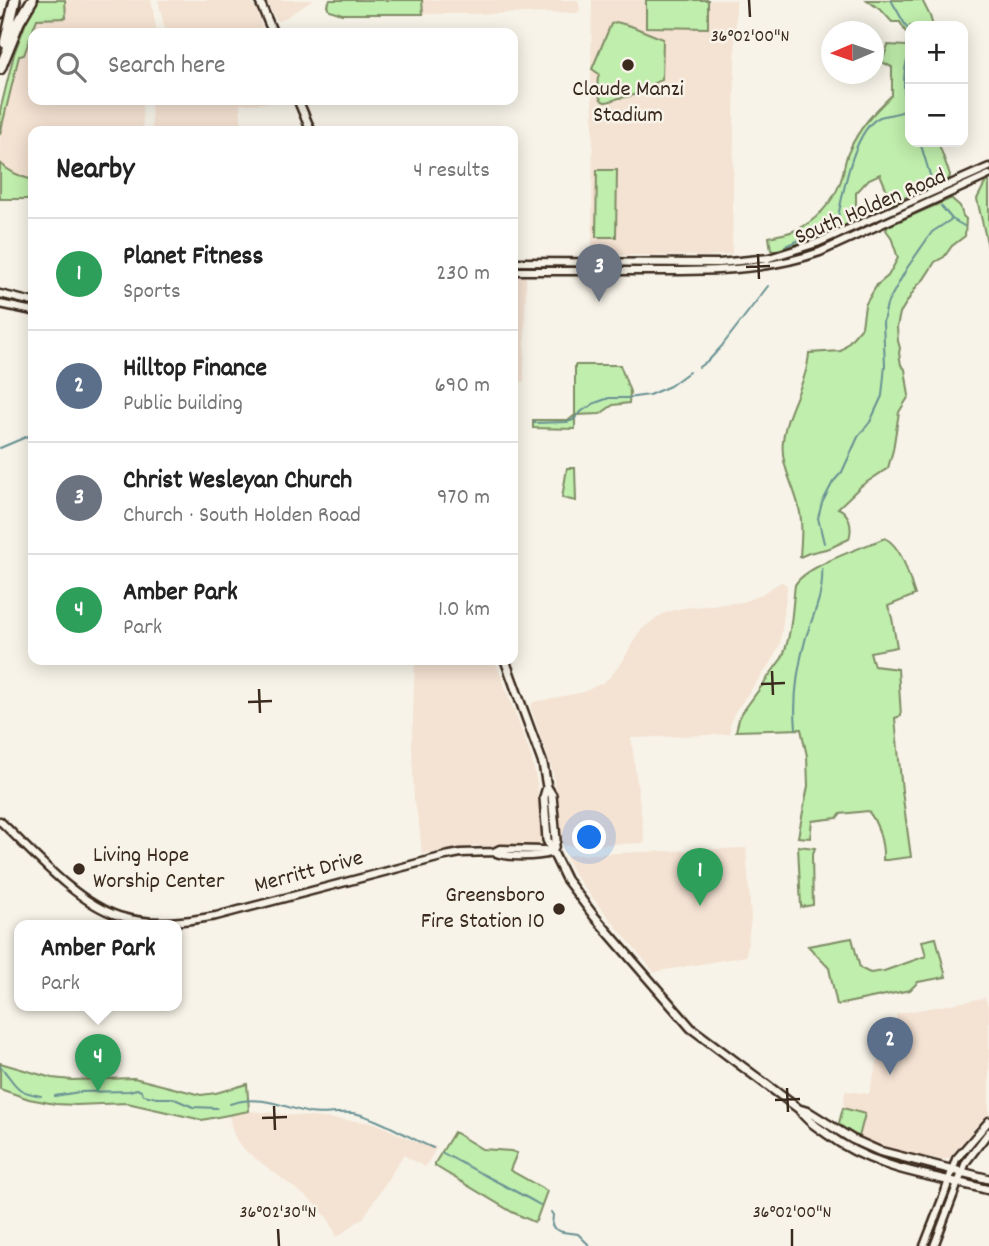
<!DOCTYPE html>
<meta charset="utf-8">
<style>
body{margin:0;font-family:Dekko,sans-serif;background:#f2f2f2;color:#222}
.controls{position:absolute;right:21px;top:21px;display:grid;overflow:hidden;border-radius:14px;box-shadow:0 4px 18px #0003}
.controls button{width:63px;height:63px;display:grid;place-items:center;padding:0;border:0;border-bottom:2px solid #e0e0e0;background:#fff;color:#222;font:35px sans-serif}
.compass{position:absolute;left:821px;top:21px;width:63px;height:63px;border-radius:50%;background:#fff;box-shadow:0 4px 18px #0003;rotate:268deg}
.you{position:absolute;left:590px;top:838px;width:24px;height:24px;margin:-18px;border:5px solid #fff;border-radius:50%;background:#1a73e8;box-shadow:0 0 0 10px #1a73e833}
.badge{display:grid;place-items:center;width:46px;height:46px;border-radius:50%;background:#3b2a1e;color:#fff;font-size:23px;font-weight:700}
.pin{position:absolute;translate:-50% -58px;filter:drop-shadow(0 2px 4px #0008)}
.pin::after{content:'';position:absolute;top:37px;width:24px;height:21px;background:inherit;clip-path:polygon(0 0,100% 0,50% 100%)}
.popup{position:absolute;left:14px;top:920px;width:168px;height:91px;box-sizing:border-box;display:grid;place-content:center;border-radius:14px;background:#fff;filter:drop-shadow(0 2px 5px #0005);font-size:23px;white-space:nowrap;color:#767676}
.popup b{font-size:26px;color:#222}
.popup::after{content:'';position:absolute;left:50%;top:100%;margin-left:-14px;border:14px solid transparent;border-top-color:#fff}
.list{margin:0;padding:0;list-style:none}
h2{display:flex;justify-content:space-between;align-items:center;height:91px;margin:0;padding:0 28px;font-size:30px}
h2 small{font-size:23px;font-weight:400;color:#767676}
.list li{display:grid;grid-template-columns:46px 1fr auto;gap:21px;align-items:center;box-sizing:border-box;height:112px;padding:0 28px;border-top:2px solid #e0e0e0}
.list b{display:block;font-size:26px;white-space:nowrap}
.list p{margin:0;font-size:23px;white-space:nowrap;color:#767676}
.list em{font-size:23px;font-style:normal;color:#767676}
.icon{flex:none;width:38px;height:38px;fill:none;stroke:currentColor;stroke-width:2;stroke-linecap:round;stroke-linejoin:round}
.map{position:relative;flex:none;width:989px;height:1246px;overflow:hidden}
.search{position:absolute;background:#fff;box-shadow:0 4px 18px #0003;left:28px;top:28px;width:490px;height:77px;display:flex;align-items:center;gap:18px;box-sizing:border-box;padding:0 24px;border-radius:14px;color:#767676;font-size:26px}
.panel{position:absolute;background:#fff;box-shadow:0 4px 18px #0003;left:28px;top:126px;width:490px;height:539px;border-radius:14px}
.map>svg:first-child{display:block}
</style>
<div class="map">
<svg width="989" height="1246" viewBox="0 0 989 1246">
<rect width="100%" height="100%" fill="#f7f3e8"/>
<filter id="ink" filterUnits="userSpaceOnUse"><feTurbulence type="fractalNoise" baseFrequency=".0143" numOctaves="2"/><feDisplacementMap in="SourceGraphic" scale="14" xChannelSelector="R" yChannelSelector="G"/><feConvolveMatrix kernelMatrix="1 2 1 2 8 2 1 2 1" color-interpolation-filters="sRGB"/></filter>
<g filter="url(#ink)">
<!-- built -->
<path fill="#f4e2d2" d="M65 0H151L157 33H33V100H142L143 131H33V180L21 177 2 166 0 163V134L19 56 24 55 37 19 66 18Z
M158 0H250L257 11 262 27 257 33H166Z
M266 0H313L280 21 277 20 275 18Z
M422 0H578L580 10 577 13 423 14Z
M592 0H736L732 254 704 256 592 255 593 112 591 80Z
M151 100H290L291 102 240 104 242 131H152Z
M513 275H523L526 278 524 381 513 385Z
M781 582 786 584 787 588 780 644 772 661 734 713 730 725V734L631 738 645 843 565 846 562 844 553 772 531 708 532 704 534 702 584 692 602 683 610 677 623 661 636 637 642 629 658 617 667 612 684 608 743 602 760 595Z
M415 660H495L531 756 537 784 541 839V843L538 846H475L422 854 419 823 414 798 412 745Z
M746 848 751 918 746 956 659 971 655 973 586 890 575 875 566 857 569 855Z
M985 998 989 1009V1113L977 1125 949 1158 943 1160 903 1152 882 1146 859 1137 864 1114 843 1108 845 1092 847 1091 869 1094 877 1063 883 1046 901 1041 896 1014Z
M249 1111 375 1123 411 1140 437 1147 425 1167 403 1155 364 1217 337 1237 329 1220 317 1205 247 1152 237 1141 233 1132 229 1116Z"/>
<!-- green -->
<path fill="#c0eeac" stroke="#7e8c65" stroke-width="2" d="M39 0H65L66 18 37 19 24 55 19 56 0 134V111L14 54 30 12Z
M330 0H422L423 14H342L329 10 327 5Z
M646 0H708V28L646 27Z
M867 0H922L930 16 933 26H910V142H938L950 175 949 179 892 203 880 174 869 179 856 193V206L861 218 811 240 773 251 771 250 769 237C777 235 787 234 796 230 815 222 833 202 840 183 844 173 844 161 849 151 859 128 874 112 892 95V67L882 62 888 45 906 46 908 36 900 22H892L883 12Z
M616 22 631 26 663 39 662 80C652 83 645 89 636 94 630 97 625 97 619 98 608 102 601 107 598 91 597 85 597 80 599 74L592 69 611 24Z
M0 163C9 172 21 177 33 180V215H31L30 199H0Z
M597 170H617L616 237H596Z
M989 180V247H988L977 199 984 185Z
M950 199H952L960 206 963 216 966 219 965 236 952 246 944 257 935 262 924 279 917 286 900 313 897 327 898 341 900 348 899 353 901 365 905 369 909 396 899 412 893 450 888 468 861 486 838 508C849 512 853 527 849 539L830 548 809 553 800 557C801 541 803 524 799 508 794 485 780 465 783 441 786 410 807 384 809 353L841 351 862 327 865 305 877 285 888 276 898 258 891 237 886 230 888 226Z
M575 365H620L630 392 629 403 613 405 600 414 575 415V429L533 428V420H569L575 415Z
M567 468H575L576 501 562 498Z
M885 538C904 549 908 576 915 595L888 606 892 618 897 647 870 652 874 666 898 669 901 716 895 718 902 791 911 857 887 860H883C884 845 878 822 868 811L840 814 837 818 812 821 810 838 798 837 808 786 807 756 801 729 736 731 739 719 742 713 782 658C792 635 792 609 795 585 805 566 864 547 885 538Z
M798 846 815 848 812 856 813 905 801 907Z
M852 938 860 968 870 973 884 971 926 956 922 941 936 938 946 977 918 982 910 990 837 1005 829 968 808 946Z
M0 1063 52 1078 72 1080 134 1078 201 1095 216 1093 247 1084 249 1111 202 1120 127 1103 76 1105 55 1104 29 1099 0 1089Z
M843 1108 865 1114 859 1137 840 1126 839 1123Z
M454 1132 482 1149 511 1151 517 1153 510 1170 547 1191 536 1221 534 1222 512 1212 435 1166V1163Z"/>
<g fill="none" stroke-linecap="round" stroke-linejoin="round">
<!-- stream -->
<path stroke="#679193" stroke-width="2" d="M891 0 910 33
M910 53C901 70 903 105 910 123
M920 142 933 185
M941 206 952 219 964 226
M785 246 829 228 837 221C843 195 853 129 880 117 888 114 897 115 906 110
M699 367 710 359 721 347 768 286
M534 423 567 422 573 420 582 411 595 403 609 398H627L649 395 670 386 689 372
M0 448 33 434
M824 543 818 518 822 503 833 482 842 472 858 437 870 422 882 396 885 365 883 322 887 304 907 268 932 232 952 219
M796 728C793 698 798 666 806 637 814 613 824 593 822 569
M0 1066C18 1086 13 1091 41 1096
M55 1096 79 1092 129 1091 137 1089 141 1091 144 1095 157 1098H172L193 1107 217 1108
M230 1104C258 1094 282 1106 309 1113 325 1116 342 1110 358 1114 385 1121 407 1137 433 1148
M443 1153C475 1171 509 1187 540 1205
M551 1212 553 1215 552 1226C559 1234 569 1232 578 1234L590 1246"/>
<!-- secondary casing -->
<g stroke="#3b2a1e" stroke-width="11">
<path id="secondary" d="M513 262 719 263 769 258 817 243 989 167
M513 271C557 271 602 271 646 271 705 271 764 272 820 252L989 175
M0 294 33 302
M0 304 33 311
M0 821C33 852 75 902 119 916 151 926 184 922 216 916L445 856 461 853 494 852 500 849 544 850 553 852
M494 852C506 858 538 857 551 853
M924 1246 945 1192 956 1159 989 1121
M934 1246 966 1162 989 1132"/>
</g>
<!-- primary casing -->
<g stroke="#3b2a1e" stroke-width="12">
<path id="primary" d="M259 0 273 33
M298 100 311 131
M505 660 543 764 547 787 552 795 556 840 553 851
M547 787 544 797 547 840 566 879 594 916 691 1028 799 1109C806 1120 816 1126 827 1134 875 1170 932 1175 989 1190
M799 1109 809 1112 852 1139 879 1151 989 1179"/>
</g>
<!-- motorway casing -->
<g stroke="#3b2a1e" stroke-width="14">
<path id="motorway" d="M0 13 3 0
M5 43 15 0
M0 69 19 22 32 0"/>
</g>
<!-- secondary -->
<use href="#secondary" stroke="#f7f3e8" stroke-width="6"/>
<!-- primary -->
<use href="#primary" stroke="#f7f3e8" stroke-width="7"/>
<!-- motorway -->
<use href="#motorway" stroke="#f7f3e8" stroke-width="9"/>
</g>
</g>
<!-- ticks -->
<path fill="none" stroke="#3b2a1e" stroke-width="2.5" d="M749 0 750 17M758 254 759 279M746 267 770 266M772 671 773 695M761 684 785 683M259 689 260 713M248 702 272 701M787 1088 788 1112M775 1100 800 1099M274 1106 275 1130M262 1118 287 1117M278 1229 279 1246M792 1229V1246"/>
<!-- markers -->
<g fill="#3b2a1e" stroke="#f7f3e8" stroke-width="2.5">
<circle cx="628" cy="65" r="7"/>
<circle cx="79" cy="869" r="7"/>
<circle cx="559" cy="909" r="7"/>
</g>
<g text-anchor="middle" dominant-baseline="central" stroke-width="5" stroke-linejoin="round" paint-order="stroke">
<!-- poi labels -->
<g font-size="23" fill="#3b2a1e" stroke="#f7f3e8">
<text x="628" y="90">Claude Manzi<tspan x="628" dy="26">Stadium</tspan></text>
<text x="93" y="856" text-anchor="start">Living Hope<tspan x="93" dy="26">Worship Center</tspan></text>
<text x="545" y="896" text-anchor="end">Greensboro<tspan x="545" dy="26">Fire Station 10</tspan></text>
</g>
<!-- street labels -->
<g font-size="23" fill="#3b2a1e" stroke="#f7f3e8">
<text transform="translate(871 208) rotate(-23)">South Holden Road</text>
<text transform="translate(309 873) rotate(-15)">Merritt Drive</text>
</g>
</g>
<g font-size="18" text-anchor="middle" fill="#3b2a1e" stroke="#f7f3e8" stroke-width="5" stroke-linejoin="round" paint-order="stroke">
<text x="750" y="41">36°02'00"N</text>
<text x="278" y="1217">36°02'30"N</text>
<text x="792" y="1217">36°02'00"N</text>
</g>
</svg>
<div class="controls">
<button>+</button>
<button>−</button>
</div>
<svg class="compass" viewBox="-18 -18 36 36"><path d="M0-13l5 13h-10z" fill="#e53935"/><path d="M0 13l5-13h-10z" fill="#767676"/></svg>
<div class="you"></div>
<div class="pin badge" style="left:700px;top:906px;background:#2e9e5b">1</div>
<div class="pin badge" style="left:890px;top:1075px;background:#5c6f8a">2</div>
<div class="pin badge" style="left:599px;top:302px;background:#6b7280">3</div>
<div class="pin badge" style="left:98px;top:1092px;background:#2e9e5b">4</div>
<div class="popup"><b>Amber Park</b>Park</div>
<div class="search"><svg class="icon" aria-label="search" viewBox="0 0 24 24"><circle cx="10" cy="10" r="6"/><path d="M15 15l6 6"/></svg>Search here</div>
<section class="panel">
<h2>Nearby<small>4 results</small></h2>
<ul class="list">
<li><span class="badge" style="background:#2e9e5b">1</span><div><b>Planet Fitness</b><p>Sports</p></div><em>230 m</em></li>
<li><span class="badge" style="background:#5c6f8a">2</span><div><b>Hilltop Finance</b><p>Public building</p></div><em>690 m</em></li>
<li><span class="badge" style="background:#6b7280">3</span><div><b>Christ Wesleyan Church</b><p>Church · South Holden Road</p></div><em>970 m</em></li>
<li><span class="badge" style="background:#2e9e5b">4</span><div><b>Amber Park</b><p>Park</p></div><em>1.0 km</em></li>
</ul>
</section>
</div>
